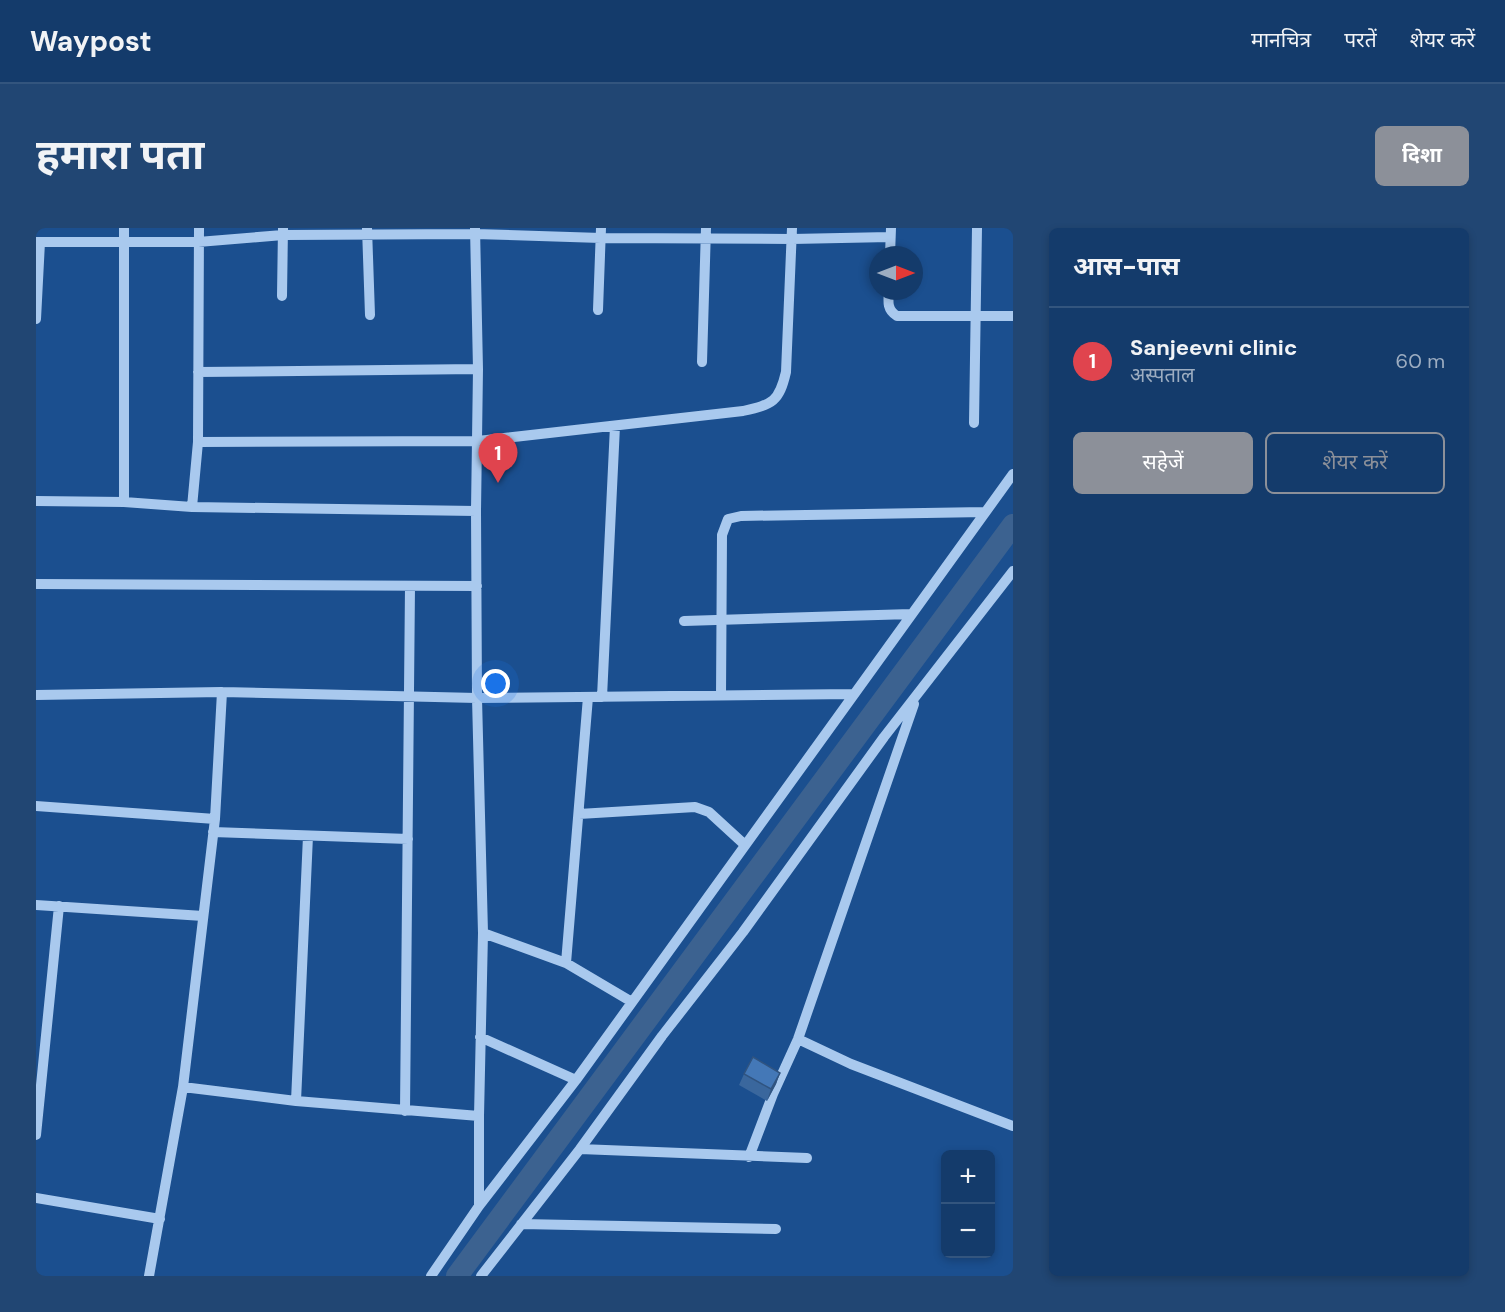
<!DOCTYPE html>
<html lang="hi">
<meta charset="utf-8">
<style>
body{margin:0;font-family:"DM Sans","Noto Sans Devanagari",sans-serif;background:#214673;color:#f1f3f6}
.controls{position:absolute;right:18px;bottom:18px;display:grid;overflow:hidden;border-radius:9px;box-shadow:0 3px 9px #0003}
.controls button{width:54px;height:54px;display:grid;place-items:center;padding:0;border:0;border-bottom:2px solid #33557e;background:#143b6b;color:#f1f3f6;font:30px sans-serif}
.compass{position:absolute;left:833px;top:18px;width:54px;height:54px;border-radius:50%;background:#143b6b;box-shadow:0 3px 9px #0003;rotate:90deg}
.you{position:absolute;left:460px;top:456px;width:21px;height:21px;margin:-15px;border:4px solid #fff;border-radius:50%;background:#1a73e8;box-shadow:0 0 0 9px #1a73e833}
.badge{display:grid;place-items:center;width:39px;height:39px;border-radius:50%;background:#8c9099;color:#fff;font-size:20px;font-weight:700}
.pin{position:absolute;translate:-50% -50px;filter:drop-shadow(0 2px 3px #0008)}
.pin::after{content:'';position:absolute;top:32px;width:21px;height:18px;background:inherit;clip-path:polygon(0 0,100% 0,50% 100%)}
.list{margin:0;padding:0;list-style:none}
h2{display:flex;justify-content:space-between;align-items:center;height:78px;margin:0;padding:0 24px;font-size:26px}
h2 small{font-size:20px;font-weight:400;color:#9dadc1}
.list li{display:grid;grid-template-columns:39px 1fr auto;gap:18px;align-items:center;box-sizing:border-box;height:108px;padding:0 24px;border-top:2px solid #33557e}
.list b{display:block;font-size:22px;white-space:nowrap}
.list p{margin:0;font-size:20px;white-space:nowrap;color:#9dadc1}
.list em{font-size:20px;font-style:normal;color:#9dadc1}
.actions{display:flex;gap:12px;padding:18px 24px}
.actions a{flex:1;padding:14px 0;border:2px solid #8c9099;border-radius:9px;text-align:center;font-size:21px;color:#8c9099}
.actions .main{background:#8c9099;color:#fff}
.map{position:relative;flex:none;width:977px;height:1048px;overflow:hidden;border-radius:9px}
header{display:flex;align-items:center;gap:36px;box-sizing:border-box;height:84px;padding:0 30px;background:#143b6b;border-bottom:2px solid #33557e}
header strong{font-size:28px}
nav{display:flex;gap:33px;margin-inline-start:auto;font-size:21px}
.intro{display:flex;align-items:center;justify-content:space-between;box-sizing:border-box;height:144px;padding:0 36px}
h1{margin:0;font-size:42px}
.button{padding:15px 27px;border-radius:9px;background:#8c9099;color:#fff;font-size:21px;font-weight:700}
main{display:flex;gap:36px;padding:0 36px}
aside{flex:1;background:#143b6b;border-radius:9px;box-shadow:0 3px 9px #0003}
.map>svg:first-child{display:block}
</style>
<header>
<strong>Waypost</strong>
<nav><a>मानचित्र</a><a>परतें</a><a>शेयर करें</a></nav>
</header>
<div class="intro"><h1>हमारा पता</h1><a class="button">दिशा</a></div>
<main>
<div class="map">
<svg width="977" height="1048" viewBox="0 0 977 1048">
<rect width="100%" height="100%" fill="#1b4f8f"/>
<g fill="none" stroke-linecap="round" stroke-linejoin="round">
<!-- canal -->
<path stroke="#3c6290" stroke-width="22" d="M421 1048 977 297"/>
<!-- minor -->
<path stroke="#a9c9ee" stroke-width="10" d="M331 0 334 87
M439 0 442 141 440 283 441 470 447 705 443 888V978
M0 14H162L247 7 439 6 565 10 756 11 854 9
M854 27 855 0
M853 63C852 74 851 82 861 88H977
M246 68 247 0
M562 82 565 0
M0 91 4 14
M666 134 670 0
M162 144 442 141
M938 195 941 0
M162 214 442 213 707 183C737 176 743 174 750 144L756 0
M0 273 88 274 156 279 440 283
M88 274V0
M156 279 162 214 163 0
M0 356 441 358
M648 393 875 386
M0 467 186 464 441 470 817 466
M685 467 686 307 692 291 705 288 949 284
M566 469 579 198
M0 578 179 591
M543 586 659 579 673 584 709 617
M177 604 372 611
M0 677 167 688
M447 705 530 735 596 774
M530 735 552 469
M444 809 540 852
M762 811 815 836 977 898
M147 859 260 873 443 888
M260 873 272 608
M369 883 374 358
M0 907 23 678
M544 921 771 930
M713 929 737 866 762 811 878 476
M0 970 124 991
M485 996 740 1001
M113 1048 147 859 179 591 186 464
M395 1048 443 978 540 852 977 246
M445 1048 544 921 626 808 707 704 848 509 977 343"/>
</g>
<!-- wall -->
<path fill="#3a679d" d="M744 845 740 856 731 873 703 857 708 846Z"/>
<!-- shaded-wall -->
<path fill="#305480" d="M744 845 740 856 731 873 735 861Z"/>
<!-- building -->
<path fill="#4478b7" stroke="#305480" stroke-width="1.5" d="M717 829 744 845 735 861 708 846Z"/>
</svg>
<div class="controls">
<button>+</button>
<button>−</button>
</div>
<svg class="compass" viewBox="-18 -18 36 36"><path d="M0-13l5 13h-10z" fill="#e53935"/><path d="M0 13l5-13h-10z" fill="#9dadc1"/></svg>
<div class="you"></div>
<div class="pin badge" style="left:462px;top:255px;background:#e0444e">1</div>
</div>
<aside>
<h2>आस-पास<small></small></h2>
<ul class="list">
<li><span class="badge" style="background:#e0444e">1</span><div><b>Sanjeevni clinic</b><p>अस्पताल</p></div><em>60 m</em></li>
</ul>
<div class="actions"><a class="main">सहेजें</a><a>शेयर करें</a></div>
</aside>
</main>
